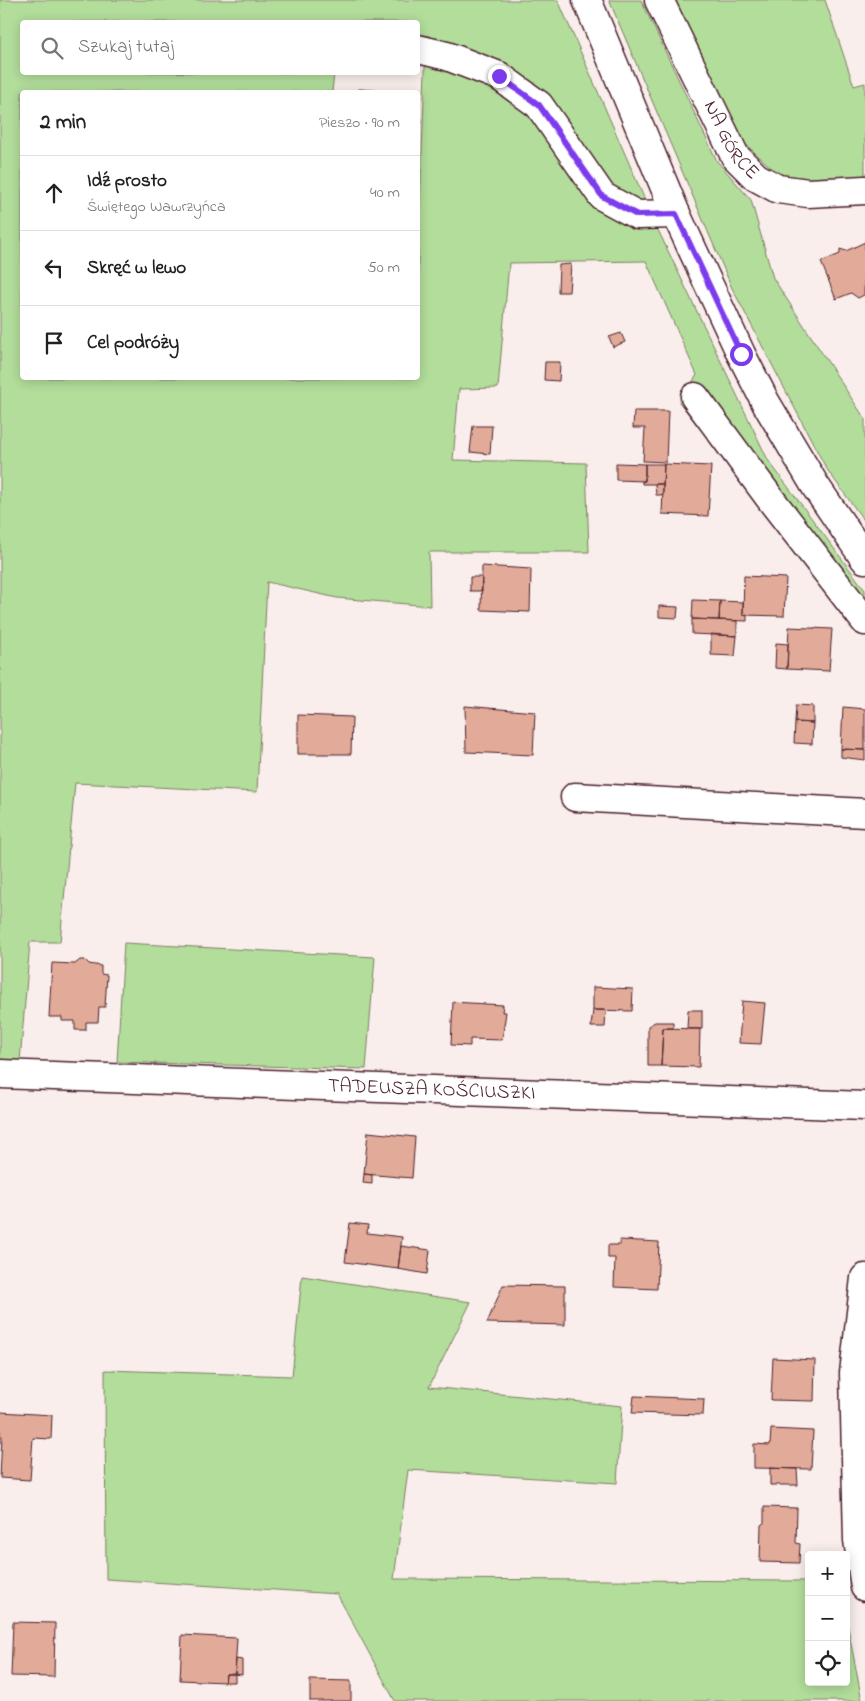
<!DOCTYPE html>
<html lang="pl">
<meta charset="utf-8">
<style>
body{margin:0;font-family:"Indie Flower",sans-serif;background:#f6f6f6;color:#202124}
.controls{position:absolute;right:15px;bottom:15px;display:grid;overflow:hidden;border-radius:5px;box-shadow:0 2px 12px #0003}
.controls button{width:45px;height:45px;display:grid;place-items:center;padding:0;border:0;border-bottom:1px solid #e0e0e0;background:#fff;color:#202124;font:25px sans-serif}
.stop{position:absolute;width:15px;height:15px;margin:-11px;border:4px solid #7c3aed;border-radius:50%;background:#fff}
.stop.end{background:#7c3aed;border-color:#fff;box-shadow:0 1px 5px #0008}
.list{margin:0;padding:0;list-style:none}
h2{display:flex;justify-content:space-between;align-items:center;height:65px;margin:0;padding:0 20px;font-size:21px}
h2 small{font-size:16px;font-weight:400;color:#757577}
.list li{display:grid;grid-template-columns:32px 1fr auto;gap:15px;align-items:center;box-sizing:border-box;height:75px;padding:0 20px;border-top:1px solid #e0e0e0}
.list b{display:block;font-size:19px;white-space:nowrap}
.list p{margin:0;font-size:16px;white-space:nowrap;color:#757577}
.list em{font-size:16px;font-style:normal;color:#757577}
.icon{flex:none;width:28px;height:28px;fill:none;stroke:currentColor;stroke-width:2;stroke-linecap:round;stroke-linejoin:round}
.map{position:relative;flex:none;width:865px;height:1701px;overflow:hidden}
.search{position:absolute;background:#fff;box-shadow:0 2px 12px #0003;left:20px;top:20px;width:400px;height:55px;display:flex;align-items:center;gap:12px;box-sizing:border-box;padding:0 18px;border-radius:5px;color:#757577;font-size:19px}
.panel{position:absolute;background:#fff;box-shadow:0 2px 12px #0003;left:20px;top:90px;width:400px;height:290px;border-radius:5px}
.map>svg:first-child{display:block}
</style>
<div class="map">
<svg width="865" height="1701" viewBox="0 0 865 1701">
<rect width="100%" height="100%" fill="#f9eeeb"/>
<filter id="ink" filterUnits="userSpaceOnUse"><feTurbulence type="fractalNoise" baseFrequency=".02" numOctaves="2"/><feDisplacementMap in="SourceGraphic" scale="10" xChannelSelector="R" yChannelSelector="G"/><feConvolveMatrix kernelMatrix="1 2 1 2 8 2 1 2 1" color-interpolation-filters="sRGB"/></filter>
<g filter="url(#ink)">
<!-- green -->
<path fill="#b2dd9b" stroke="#7e7e63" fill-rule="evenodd" d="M0 0H558L658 230 768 460 865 590V636L679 402 697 375 646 261 509 263 498 388 459 389 453 460 586 463 589 552H429L430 606 337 598 267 582 257 792 75 783 60 942H30L20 1061H0ZM22 22H418V42L426 44 418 259V378H22V92H332L334 73 22 72Z
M609 0H641L717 161 751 200 773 278 865 419V522L826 468 732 288Z
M673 0H825L854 86 865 83V179L825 180 778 174 741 140Z
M124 943 375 957 366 1069 117 1062Z
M302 1276 471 1302 429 1387 622 1406 617 1483 408 1470 394 1579 809 1581V1682H846V1617L862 1701H395L337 1594 106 1579 105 1370 292 1376Z"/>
<!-- building -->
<path fill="#e2ab99" stroke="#4a1f2b" d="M359 89 401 92H358Z
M865 242 864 295 858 298 851 293 836 299 821 262 840 254V249L846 251Z
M571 264 569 292H558L559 265Z
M621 333 625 342 613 347 609 337Z
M545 362H560L559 381 544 380Z
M634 411H668L666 462 643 461 645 428H633Z
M473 426H492L490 454 470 452Z
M616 463 645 464V481L616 480Z
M645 464H664L663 484H642V481H645Z
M664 464 711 466 708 516 662 514Z
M655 484H663V495H656Z
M482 566 531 569 530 612 481 610Z
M744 576 786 578 784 616 743 615Z
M470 577H482V591H470Z
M693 600 720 601 719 620 692 619Z
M720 601 743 602V615L747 614V621L719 620Z
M659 606 678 607 677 618 659 617Z
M692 619 737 621V636L692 634Z
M789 627 832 629 829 671 787 669Z
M711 634 737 636 735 656 711 655Z
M776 643 788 644 787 669 775 668Z
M796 705 813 706V723L795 722Z
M465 706 535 712 533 755 466 752Z
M843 707 865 709V750L841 749Z
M298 715 352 717 351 754H298Z
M795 722 813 723 812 744 794 743Z
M841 749 865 750V760L841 757Z
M80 960H85L89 964 101 966V974L107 975 105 1007H99L98 1022H86V1030H75V1021H62V1017H49L52 963 75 964Z
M593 987 633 989 632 1011 593 1010Z
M742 1001 765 1003 761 1044 739 1043Z
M453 1002 503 1005 502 1012H506L502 1040 470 1039V1046L451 1045Z
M593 1010H606L605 1027H591Z
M688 1010H702V1029H687Z
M655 1022H673V1028H663L661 1066H648V1026Z
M663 1028 700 1029 699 1067 661 1066Z
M368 1132 415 1137 412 1178 364 1174Z
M364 1174 372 1175V1184L363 1183Z
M350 1223 368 1225 367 1233 402 1237 398 1269 345 1262Z
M620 1240 659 1242 657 1289 614 1287 615 1258H608V1245H620Z
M401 1246 430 1250 427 1274 398 1269Z
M503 1285 565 1286V1325L487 1323Z
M773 1358 815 1360 814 1401 771 1400Z
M634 1396 704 1399 703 1415 632 1413Z
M0 1412 52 1415 51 1439 33 1438 30 1480 0 1478 2 1436H0Z
M771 1429 813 1431 811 1469 754 1468V1444L770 1445Z
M770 1468 797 1469 798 1485H770Z
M764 1507 797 1508 796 1543 800 1544 799 1563 760 1562 761 1525 764 1523Z
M13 1622 55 1623 54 1677 11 1676Z
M182 1635 237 1638 235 1674H226L225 1682 180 1680Z
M236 1659 242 1660V1675L235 1674Z
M226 1674H235V1682H225Z
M310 1680 351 1681V1701H310Z"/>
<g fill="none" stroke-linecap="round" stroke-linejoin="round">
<!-- minor casing -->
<g stroke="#4a1f2b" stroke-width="31">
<g id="minor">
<path d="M587 0 676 214 741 354 766 403 816 487 865 559"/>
<path id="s1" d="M659 0 735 156 756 177 778 189 808 193 865 190"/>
<path d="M418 49 447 56 499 76 539 105 602 196 637 215 676 214"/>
<path d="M695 397 772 501 865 621"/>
<path d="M575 797 865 813"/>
<path id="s2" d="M0 1074 865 1106"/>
<path d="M865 1278 854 1373 858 1540 865 1587"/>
</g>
</g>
<!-- minor -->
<use href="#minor" stroke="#fff" stroke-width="28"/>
</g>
</g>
<g fill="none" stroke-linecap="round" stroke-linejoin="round" filter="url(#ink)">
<!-- route -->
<path stroke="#7c3aed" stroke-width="6" d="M499 76 539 105 602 196 637 215 676 214 741 354"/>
</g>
<g text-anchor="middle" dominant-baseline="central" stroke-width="5" stroke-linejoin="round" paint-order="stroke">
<!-- street labels -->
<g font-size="20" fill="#4a1f2b" stroke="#fff">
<text stroke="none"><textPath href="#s1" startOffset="158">NA GÓRCE</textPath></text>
<text stroke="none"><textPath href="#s2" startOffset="432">TADEUSZA KOŚCIUSZKI</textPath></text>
</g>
</g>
</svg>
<div class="controls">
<button>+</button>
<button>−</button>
<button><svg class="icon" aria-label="locate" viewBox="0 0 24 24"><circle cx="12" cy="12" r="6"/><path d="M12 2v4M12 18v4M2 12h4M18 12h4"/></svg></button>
</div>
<div class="stop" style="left:741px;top:354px"></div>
<div class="stop end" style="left:499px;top:76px"></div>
<div class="search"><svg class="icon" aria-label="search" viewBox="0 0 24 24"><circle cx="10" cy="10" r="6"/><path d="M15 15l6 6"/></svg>Szukaj tutaj</div>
<section class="panel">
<h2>2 min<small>Pieszo · 90 m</small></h2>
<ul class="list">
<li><svg class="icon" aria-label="ahead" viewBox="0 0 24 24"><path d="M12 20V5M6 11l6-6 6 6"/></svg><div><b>Idź prosto</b><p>Świętego Wawrzyńca</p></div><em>40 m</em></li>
<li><svg class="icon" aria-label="left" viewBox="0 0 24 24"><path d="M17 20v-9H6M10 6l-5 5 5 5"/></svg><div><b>Skręć w lewo</b></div><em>50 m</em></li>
<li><svg class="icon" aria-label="arrive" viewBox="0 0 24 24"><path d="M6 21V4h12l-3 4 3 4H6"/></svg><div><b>Cel podróży</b></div></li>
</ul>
</section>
</div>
